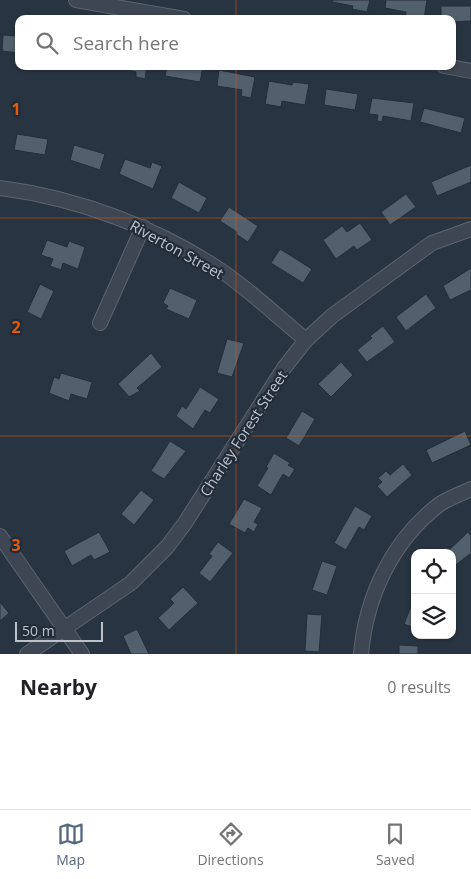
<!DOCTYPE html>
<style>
body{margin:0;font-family:"Open Sans",sans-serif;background:#f6f6f6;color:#202124}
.controls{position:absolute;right:15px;bottom:15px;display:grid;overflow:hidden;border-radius:10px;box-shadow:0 1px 4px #0004}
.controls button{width:45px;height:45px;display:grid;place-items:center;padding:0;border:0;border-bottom:1px solid #e0e0e0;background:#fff;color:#202124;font:25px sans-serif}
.scale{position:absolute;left:15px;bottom:12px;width:88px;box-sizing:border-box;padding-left:5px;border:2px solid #bbc2cc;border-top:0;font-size:14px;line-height:18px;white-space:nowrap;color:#bbc2cc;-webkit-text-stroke:4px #222b38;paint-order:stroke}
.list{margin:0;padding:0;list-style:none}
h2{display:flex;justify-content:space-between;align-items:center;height:65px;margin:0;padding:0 20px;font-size:21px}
h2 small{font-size:16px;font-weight:400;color:#757577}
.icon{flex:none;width:28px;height:28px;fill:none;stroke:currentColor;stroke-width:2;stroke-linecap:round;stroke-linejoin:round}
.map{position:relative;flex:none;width:471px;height:654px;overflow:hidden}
.search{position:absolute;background:#fff;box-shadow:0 1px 4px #0004;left:15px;right:15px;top:15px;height:55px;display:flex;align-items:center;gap:12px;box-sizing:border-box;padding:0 18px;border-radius:10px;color:#757577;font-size:19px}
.sheet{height:155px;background:#fff}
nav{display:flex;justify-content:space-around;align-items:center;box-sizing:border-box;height:70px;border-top:1px solid #e0e0e0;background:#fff;font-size:14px;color:#757577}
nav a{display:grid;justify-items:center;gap:2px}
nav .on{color:#566781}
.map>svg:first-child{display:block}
</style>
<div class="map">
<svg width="471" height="654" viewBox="0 0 471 654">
<rect width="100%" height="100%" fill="#293442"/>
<!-- building -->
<path fill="#525f6d" stroke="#242d3a" d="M333 0H370L367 12 352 9 353 6 332 2Z
M386 0H427L424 19H405L406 12 385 8Z
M441 6H471V21L452 22V19H441Z
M3 35 19 36V53L2 51Z
M111 66H147L145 79 136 77V72Z
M167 66 203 67 200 82 165 76Z
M219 70 255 77 251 98 241 96 242 90 217 86Z
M269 81 292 85 293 82 309 84 305 105 282 101 281 107 265 104Z
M326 89 358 94 355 110 324 105Z
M372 98 414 103 411 121 383 116 382 122 377 121 378 115 369 114Z
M424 108 465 118 461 133 420 122Z
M17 134 48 139 45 155 14 150Z
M74 145 105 154 100 170 70 160Z
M125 159 150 168 152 162 162 166 153 189 119 174Z
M471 165V182L437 196 431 182Z
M179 182 207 198 199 213 171 198Z
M406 194 416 207 390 225 381 212Z
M229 207 258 226 248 242 236 234 237 232 220 221Z
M360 223 372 240 357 250 354 246 336 259 323 240 342 226 347 232Z
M47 240 67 247 69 241 85 247 78 269 63 263 61 270 50 266 53 259 41 255Z
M280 249 312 269 303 283 271 263Z
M471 268V290L450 300 443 286Z
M40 284 54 291 41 319 27 312Z
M170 288 197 300 189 319 166 309 168 306 163 303Z
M426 294 436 308 406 331 396 317Z
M383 326 395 342 367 362 357 350 372 338 370 336Z
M227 339 244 343 232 377 217 373Z
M151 353 162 367 137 388 140 391 129 397 118 384Z
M341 362 353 375 331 397 318 384Z
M61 373 92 382 87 399 71 394 69 401 49 393 54 377 59 379Z
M200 387 219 399 210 413 205 410 193 429 176 416 182 406 186 409Z
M302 411 315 419 299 446 286 438Z
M465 431 471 445 432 463 426 450Z
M170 441 186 451 164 479 151 471Z
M274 453 290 463 288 465 295 469 289 478 283 474 271 495 257 486 268 468 266 467Z
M403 464 412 475 387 497 377 486 382 482 378 478 386 471 390 475Z
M141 490 154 500 134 525 121 514Z
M244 499 262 508 254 522 258 524 254 532 248 528 245 533 229 524Z
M355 506 372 516 364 530 359 527 346 550 334 543Z
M99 532 110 552 94 560 91 555 72 566 64 551Z
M468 532 471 536V553L452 568V553H446Z
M218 542 233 553 210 582 199 573 212 556 209 554Z
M322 561 337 566 327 595 312 590Z
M183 587 198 603 169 630 158 618 174 603 170 599Z
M415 596V628L404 624Z
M0 602 9 613 0 621Z
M307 614 322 615 319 652 305 651Z
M137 629 149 654H131L123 636Z
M399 645 418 646V654H399Z"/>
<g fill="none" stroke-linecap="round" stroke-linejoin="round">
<!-- minor casing -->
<g stroke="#5c6470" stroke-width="16">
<path id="minor" d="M76 0 184 19
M444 66 471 71
M0 188C78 198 158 228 223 272 252 292 279 318 306 340
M100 323 143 227
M0 536 82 654
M27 654 131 583 167 547 185 523 284 368 306 340 332 316 432 243 471 229
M361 654C366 597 392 540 440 504 449 498 461 494 471 489"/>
</g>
<!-- minor -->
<use href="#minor" stroke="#3d4652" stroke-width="14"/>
</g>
<!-- grid -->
<path fill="none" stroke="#e8590c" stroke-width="1" stroke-opacity="0.55" d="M236 0V19M236 66V654M0 218H471M0 436H471"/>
<g text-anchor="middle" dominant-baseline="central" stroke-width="4.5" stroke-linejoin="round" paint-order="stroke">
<!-- street labels -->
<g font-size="15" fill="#bbc2cc" stroke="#222b38">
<text transform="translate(177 249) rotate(29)">Riverton Street</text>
<text transform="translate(243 433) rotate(-57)">Charley Forest Street</text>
</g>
</g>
<g font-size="16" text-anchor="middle" font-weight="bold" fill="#e8590c" stroke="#222b38" stroke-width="4.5" stroke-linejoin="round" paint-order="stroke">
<text x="16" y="115">1</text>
<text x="16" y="333">2</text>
<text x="16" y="551">3</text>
</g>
</svg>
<div class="controls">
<button><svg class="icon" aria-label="locate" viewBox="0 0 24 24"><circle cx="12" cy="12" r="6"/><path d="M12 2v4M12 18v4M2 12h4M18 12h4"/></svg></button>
<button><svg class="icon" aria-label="layers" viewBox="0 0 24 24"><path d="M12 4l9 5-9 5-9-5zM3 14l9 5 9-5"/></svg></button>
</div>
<div class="scale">50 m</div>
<div class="search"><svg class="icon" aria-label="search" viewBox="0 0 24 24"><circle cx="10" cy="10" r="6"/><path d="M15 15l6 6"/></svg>Search here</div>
</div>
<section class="sheet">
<h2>Nearby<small>0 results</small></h2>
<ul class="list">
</ul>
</section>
<nav>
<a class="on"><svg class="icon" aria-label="map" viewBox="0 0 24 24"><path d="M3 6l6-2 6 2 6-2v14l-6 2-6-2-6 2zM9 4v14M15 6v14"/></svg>Map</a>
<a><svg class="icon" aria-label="directions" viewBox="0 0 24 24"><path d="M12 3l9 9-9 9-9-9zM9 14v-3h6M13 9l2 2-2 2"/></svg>Directions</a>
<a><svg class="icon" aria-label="saved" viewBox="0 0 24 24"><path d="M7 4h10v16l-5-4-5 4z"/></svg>Saved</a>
</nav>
